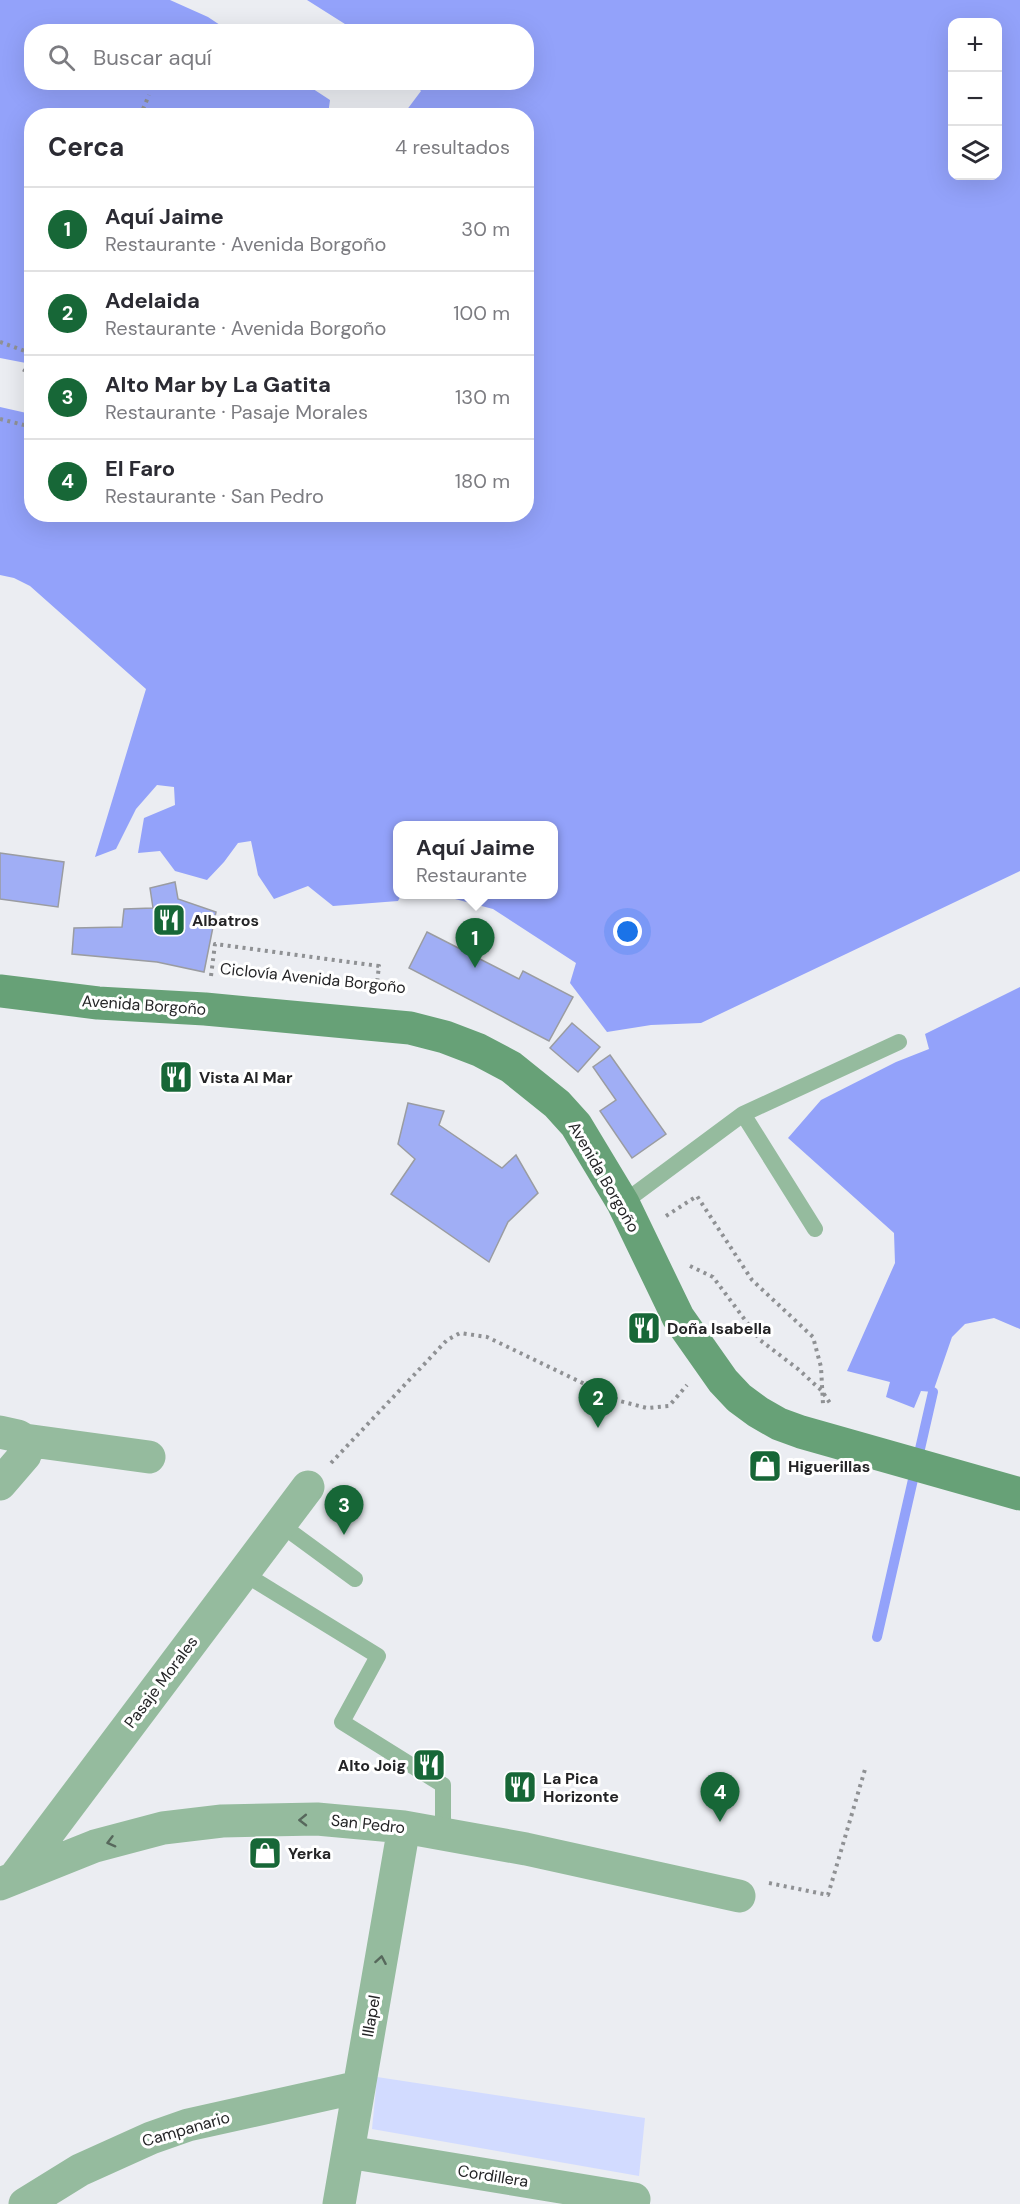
<!DOCTYPE html>
<html lang="es">
<meta charset="utf-8">
<style>
body{margin:0;font-family:"DM Sans",sans-serif;background:#f7f7f7;color:#2b2b33}
.controls{position:absolute;right:18px;top:18px;display:grid;overflow:hidden;border-radius:12px;box-shadow:0 6px 24px #0002}
.controls button{width:54px;height:54px;display:grid;place-items:center;padding:0;border:0;border-bottom:2px solid #e1e1e2;background:#fff;color:#2b2b33;font:30px sans-serif}
.you{position:absolute;left:628px;top:932px;width:21px;height:21px;margin:-15px;border:4px solid #fff;border-radius:50%;background:#1a73e8;box-shadow:0 0 0 9px #1a73e833}
.badge{display:grid;place-items:center;width:39px;height:39px;border-radius:50%;background:#176737;color:#fff;font-size:20px;font-weight:700}
.pin{position:absolute;translate:-50% -50px;filter:drop-shadow(0 2px 3px #0008)}
.pin::after{content:'';position:absolute;top:32px;width:21px;height:18px;background:inherit;clip-path:polygon(0 0,100% 0,50% 100%)}
.popup{position:absolute;left:393px;top:821px;width:165px;height:78px;box-sizing:border-box;display:grid;place-content:center;border-radius:12px;background:#fff;filter:drop-shadow(0 2px 4px #0005);font-size:20px;white-space:nowrap;color:#7c7c81}
.popup b{font-size:22px;color:#2b2b33}
.popup::after{content:'';position:absolute;left:50%;top:100%;margin-left:-12px;border:12px solid transparent;border-top-color:#fff}
.list{margin:0;padding:0;list-style:none}
h2{display:flex;justify-content:space-between;align-items:center;height:78px;margin:0;padding:0 24px;font-size:26px}
h2 small{font-size:20px;font-weight:400;color:#7c7c81}
.list li{display:grid;grid-template-columns:39px 1fr auto;gap:18px;align-items:center;box-sizing:border-box;height:84px;padding:0 24px;border-top:2px solid #e1e1e2}
.list b{display:block;font-size:22px;white-space:nowrap}
.list p{margin:0;font-size:20px;white-space:nowrap;color:#7c7c81}
.list em{font-size:20px;font-style:normal;color:#7c7c81}
.icon{flex:none;width:33px;height:33px;fill:none;stroke:currentColor;stroke-width:2;stroke-linecap:round;stroke-linejoin:round}
.map{position:relative;flex:none;width:1020px;height:2204px;overflow:hidden}
.search{position:absolute;background:#fff;box-shadow:0 6px 24px #0002;left:24px;top:24px;width:510px;height:66px;display:flex;align-items:center;gap:15px;box-sizing:border-box;padding:0 21px;border-radius:24px;color:#7c7c81;font-size:22px}
.panel{position:absolute;background:#fff;box-shadow:0 6px 24px #0002;left:24px;top:108px;width:510px;height:414px;border-radius:24px}
.map>svg:first-child{display:block}
</style>
<div class="map">
<svg width="1020" height="2204" viewBox="0 0 1020 2204">
<rect width="100%" height="100%" fill="#ebedf2"/>
<!-- green -->
<path fill="#d2dbff" d="M377 2077 645 2118 639 2176 372 2129Z"/>
<!-- water -->
<path fill="#93a2fa" fill-rule="evenodd" d="M0 0H170L208 17 229 31 32 32V82L304 83 330 100 328 115 32 116 31 364 0 358Z
M307 0H1020V871L701 1023 651 1025 607 1032 570 983 576 963 493 909 455 899 452 895 553 894V826H397V850L394 862 397 865V894L401 895 398 901 333 906 308 886 274 899 258 875 251 841 238 843 224 862 207 880 175 871 160 851 138 853 144 818 175 805 174 787 157 785 136 809 116 849 95 857 146 689 30 586 14 578 0 575V407L31 414 32 514H526V116L403 115 421 91 413 83 526 82V32L356 31ZM998 22V176H952V22Z
M1020 987V1329L994 1318 965 1324 952 1337 933 1392 921 1391 914 1408 886 1397 890 1382 847 1371 895 1263 894 1233 788 1138 821 1100 896 1062 929 1049 925 1034Z"/>
<g fill="none" stroke-linecap="round" stroke-linejoin="round">
<!-- stream -->
<path stroke="#93a2fa" stroke-width="10" d="M877 1637 933 1392"/>
</g>
<!-- building -->
<path fill="#a0aef5" stroke="#9a9ca1" stroke-width="1.5" d="M0 853 64 862 58 907 0 899Z
M175 882 178 899 216 912 204 972 157 962 72 954 74 928 122 927 124 909 153 908 150 888Z
M427 932 519 979 523 971 573 997 549 1041 409 968Z
M572 1023 600 1047 578 1072 550 1048Z
M610 1055 666 1134 632 1158 600 1111 616 1100 593 1067Z
M408 1103 444 1111 439 1125 502 1168 516 1155 538 1193 508 1222 489 1262 391 1194 415 1159 398 1144Z"/>
<g fill="none" stroke-linecap="round" stroke-linejoin="round">
<!-- path -->
<path stroke="#8f9194" stroke-width="4" stroke-dasharray="3 4.5" stroke-linecap="butt" d="M140 116 149 95
M0 342 31 353
M24 372 32 353
M0 419 32 427
M211 976 215 944 379 966 376 991
M666 1216 697 1196 752 1280 813 1337 821 1367 823 1404
M690 1266 713 1277 760 1340 798 1369 822 1391 832 1406
M331 1463 447 1340 460 1333 487 1337 620 1401 647 1408 669 1406 687 1385
M769 1883 828 1895 866 1766"/>
<!-- service -->
<path stroke="#95bb9e" stroke-width="16" d="M743 1114 815 1229
M623 1203 743 1114 899 1042
M280 1524 355 1579
M243 1573 378 1656 342 1722 443 1785V1834"/>
<!-- minor -->
<path stroke="#95bb9e" stroke-width="33" d="M0 1432 18 1436 25 1440 149 1457
M0 1484 25 1455 28 1443 25 1440
M15 1877 308 1487
M0 1884 95 1846 163 1828 222 1821 317 1819 404 1827 526 1849 739 1896
M348 2152 634 2199 633 2204
M25 2204 80 2170 151 2138 188 2125 359 2087
M339 2204 404 1827"/>
<!-- secondary -->
<path stroke="#67a177" stroke-width="33" d="M0 991 98 1003 205 1009 410 1028 445 1037 479 1050 511 1067 557 1104 576 1125 623 1203 678 1317 723 1381 739 1398 758 1412 779 1424 801 1432 1020 1494"/>
</g>
<!-- one-way arrows -->
<defs><path id="oneway-chevron" d="M-2-3.5L2.5 0L-2 3.5" fill="none" stroke-width="1.6" stroke-linecap="round" stroke-linejoin="round" transform="scale(1.5)"/></defs>
<g stroke="#57685c">
<use href="#oneway-chevron" transform="translate(303 1820) rotate(179)"/>
<use href="#oneway-chevron" transform="translate(111 1842) rotate(165)"/>
<use href="#oneway-chevron" transform="translate(381 1960) rotate(-80)"/>
</g>
<!-- icons -->
<defs>
<g id="restaurant-square" transform="scale(1.725)"><rect x="-9" y="-9" width="18" height="18" rx="4" fill="#176737" stroke="#fff"/><path d="M-5-6h1v4h1v-4h1v4h1v-4h1v5L-1.5 .5V6h-2V.5L-5-1ZM5-6V6H3V1.5H1.5Q1.5-4 5-6Z" fill="#fff"/></g>
<g id="shop-square" transform="scale(1.725)"><rect x="-9" y="-9" width="18" height="18" rx="4" fill="#176737" stroke="#fff"/><path d="M-5-2.5h2.3a2.7 3.5 0 0 1 5.4 0H5L5.5 6h-11ZM-1.5-2.5h3a1.5 2.3 0 0 0-3 0Z" fill="#fff"/></g>
</defs>
<g fill-rule="evenodd">
<use href="#restaurant-square" x="169" y="920"/>
<use href="#restaurant-square" x="176" y="1077"/>
<use href="#restaurant-square" x="644" y="1328"/>
<use href="#shop-square" x="765" y="1466"/>
<use href="#restaurant-square" x="429" y="1765"/>
<use href="#restaurant-square" x="520" y="1787"/>
<use href="#shop-square" x="265" y="1853"/>
</g>
<g text-anchor="middle" dominant-baseline="central" stroke-width="6" stroke-linejoin="round" paint-order="stroke">
<!-- poi labels -->
<g font-size="16" font-weight="bold" fill="#242426" stroke="#fff" text-anchor="start">
<text x="192" y="920">Albatros</text>
<text x="199" y="1077">Vista Al Mar</text>
<text x="667" y="1328">Doña Isabella</text>
<text x="788" y="1466">Higuerillas</text>
<text x="406" y="1765" text-anchor="end">Alto Joig</text>
<text x="543" y="1778">La Pica<tspan x="543" dy="18">Horizonte</tspan></text>
<text x="288" y="1853">Yerka</text>
</g>
<!-- street labels -->
<g font-size="16" fill="#242426" stroke="#fff">
<text transform="translate(313 978) rotate(6)">Ciclovía Avenida Borgoño</text>
<text transform="translate(144 1005) rotate(4)">Avenida Borgoño</text>
<text transform="translate(604 1177) rotate(60)">Avenida Borgoño</text>
<text transform="translate(161 1682) rotate(-53)">Pasaje Morales</text>
<text transform="translate(368 1824) rotate(6)">San Pedro</text>
<text transform="translate(371 2016) rotate(-80)">Illapel</text>
<text transform="translate(186 2129) rotate(-16)">Campanario</text>
<text transform="translate(493 2176) rotate(9)">Cordillera</text>
</g>
</g>
</svg>
<div class="controls">
<button>+</button>
<button>−</button>
<button><svg class="icon" aria-label="layers" viewBox="0 0 24 24"><path d="M12 4l9 5-9 5-9-5zM3 14l9 5 9-5"/></svg></button>
</div>
<div class="you"></div>
<div class="pin badge" style="left:475px;top:968px">1</div>
<div class="popup"><b>Aquí Jaime</b>Restaurante</div>
<div class="pin badge" style="left:598px;top:1428px">2</div>
<div class="pin badge" style="left:344px;top:1535px">3</div>
<div class="pin badge" style="left:720px;top:1822px">4</div>
<div class="search"><svg class="icon" aria-label="search" viewBox="0 0 24 24"><circle cx="10" cy="10" r="6"/><path d="M15 15l6 6"/></svg>Buscar aquí</div>
<section class="panel">
<h2>Cerca<small>4 resultados</small></h2>
<ul class="list">
<li><span class="badge">1</span><div><b>Aquí Jaime</b><p>Restaurante · Avenida Borgoño</p></div><em>30 m</em></li>
<li><span class="badge">2</span><div><b>Adelaida</b><p>Restaurante · Avenida Borgoño</p></div><em>100 m</em></li>
<li><span class="badge">3</span><div><b>Alto Mar by La Gatita</b><p>Restaurante · Pasaje Morales</p></div><em>130 m</em></li>
<li><span class="badge">4</span><div><b>El Faro</b><p>Restaurante · San Pedro</p></div><em>180 m</em></li>
</ul>
</section>
</div>
